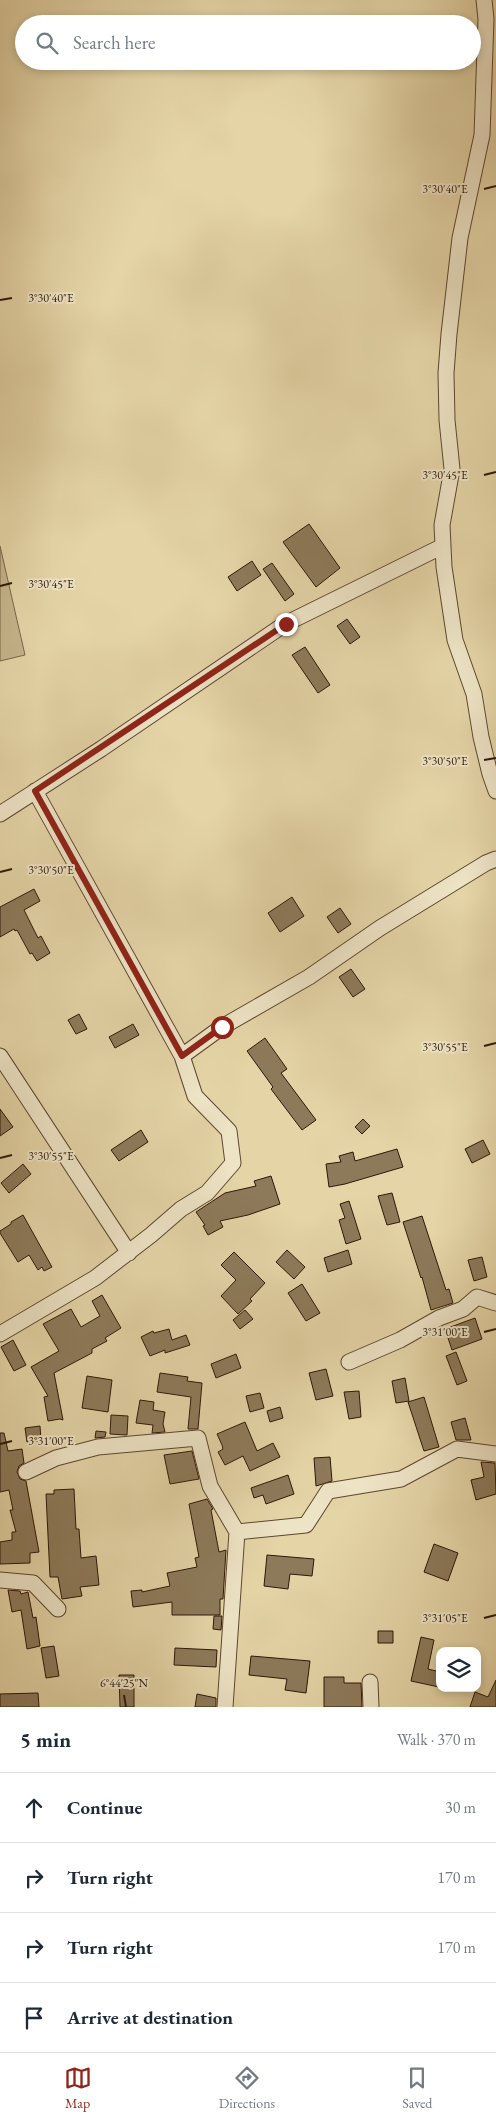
<!DOCTYPE html>
<meta charset="utf-8">
<style>
body{margin:0;font-family:"EB Garamond",serif;background:#f6f6f7;color:#1f2937}
.controls{position:absolute;right:15px;bottom:15px;display:grid;overflow:hidden;border-radius:10px;box-shadow:0 2px 8px #0003}
.controls button{width:45px;height:45px;display:grid;place-items:center;padding:0;border:0;border-bottom:1px solid #e0e1e3;background:#fff;color:#1f2937;font:25px sans-serif}
.stop{position:absolute;width:15px;height:15px;margin:-11px;border:4px solid #8f2418;border-radius:50%;background:#fff}
.stop.end{background:#8f2418;border-color:#fff;box-shadow:0 1px 5px #0008}
.list{margin:0;padding:0;list-style:none}
h2{display:flex;justify-content:space-between;align-items:center;height:65px;margin:0;padding:0 20px;font-size:21px}
h2 small{font-size:16px;font-weight:400;color:#747a83}
.list li{display:grid;grid-template-columns:32px 1fr auto;gap:15px;align-items:center;box-sizing:border-box;height:70px;padding:0 20px;border-top:1px solid #e0e1e3}
.list b{display:block;font-size:19px;white-space:nowrap}
.list em{font-size:16px;font-style:normal;color:#747a83}
.icon{flex:none;width:28px;height:28px;fill:none;stroke:currentColor;stroke-width:2;stroke-linecap:round;stroke-linejoin:round}
.map{position:relative;flex:none;width:496px;height:1707px;overflow:hidden}
.search{position:absolute;background:#fff;box-shadow:0 2px 8px #0003;left:15px;right:15px;top:15px;height:55px;display:flex;align-items:center;gap:12px;box-sizing:border-box;padding:0 18px;border-radius:28px;color:#747a83;font-size:19px}
.sheet{height:345px;background:#fff}
nav{display:flex;justify-content:space-around;align-items:center;box-sizing:border-box;height:70px;border-top:1px solid #e0e1e3;background:#fff;font-size:14px;color:#747a83}
nav a{display:grid;justify-items:center;gap:2px}
nav .on{color:#8f2418}
.map>svg:first-child{display:block}
</style>
<div class="map">
<svg width="496" height="1707" viewBox="0 0 496 1707">
<rect width="100%" height="100%" fill="#e4d4a6"/>
<filter id="stains"><feTurbulence type="fractalNoise" baseFrequency=".004" numOctaves="4"/><feColorMatrix values="0 0 0 0 .2 0 0 0 0 .09 0 0 0 0 .02 0 0 0 .5 -.17"/></filter>
<radialGradient id="worn" r=".72"><stop offset=".6" stop-color="#630" stop-opacity="0"/><stop offset="1" stop-color="#630" stop-opacity=".3"/></radialGradient>
<!-- grass -->
<path fill="#c5b48b" stroke="#7a6649" d="M0 546 25 655 0 661Z"/>
<!-- building -->
<path fill="#8d7a5a" stroke="#2e1807" d="M309 524 340 568 316 587 283 542Z
M252 561 261 575 237 591 228 577Z
M272 563 294 594 285 601 263 569Z
M347 619 360 637 350 644 337 626Z
M305 647 330 685 318 693 292 655Z
M34 889 40 901 24 910 38 938 41 936 50 953 37 961 32 953 30 954 17 930 15 931 14 929 0 937V907Z
M292 897 304 916 280 932 268 913Z
M340 908 351 924 338 933 327 917Z
M351 969 365 989 353 997 339 977Z
M79 1014 87 1029 76 1034 68 1020Z
M133 1024 139 1035 115 1048 109 1037Z
M265 1038 287 1069 281 1073 316 1120 302 1130 271 1089 273 1087 247 1051Z
M0 1109 13 1127 0 1136Z
M363 1119 370 1126 362 1134 355 1127Z
M141 1130 148 1142 119 1161 111 1150Z
M483 1140 490 1154 472 1163 465 1149Z
M397 1149 403 1167 345 1184 329 1187 326 1164 341 1162 339 1156 353 1152 355 1161Z
M23 1164 31 1174 9 1193 1 1183Z
M271 1176 280 1204 248 1215 220 1221 223 1227 208 1235 203 1226 205 1225 196 1212 225 1193 256 1186 254 1181Z
M392 1193 400 1222 387 1225 378 1196Z
M349 1201 361 1239 346 1244 339 1220 345 1218 340 1204Z
M23 1215 52 1267 44 1271 42 1267 38 1270 29 1255 18 1262 0 1233V1231L11 1224V1222Z
M422 1216 446 1290 449 1289 453 1303 431 1310 422 1277 421 1278 403 1222Z
M287 1250 305 1267 294 1279 276 1262Z
M348 1250 352 1264 328 1272 324 1258Z
M234 1252 265 1283 250 1299 252 1301 238 1314 221 1296 236 1280 221 1265Z
M482 1257 487 1277 474 1281 468 1260Z
M302 1284 320 1313 306 1321 288 1293Z
M102 1295 121 1328 105 1338 107 1341 92 1349V1353L54 1373 63 1420 60 1419 48 1421 44 1397 48 1396 31 1367 59 1351 43 1324 71 1309 81 1327 100 1316 92 1301Z
M245 1310 253 1319 240 1329 233 1320Z
M475 1318 482 1339 452 1350 445 1329Z
M169 1329 172 1340 186 1335 190 1345 165 1353V1350L150 1356 141 1337 153 1331 154 1333Z
M13 1340 26 1365 14 1371 1 1347Z
M456 1352 467 1381 457 1385 446 1356Z
M236 1354 241 1368 216 1378 211 1364Z
M326 1369 333 1396 316 1400 309 1373Z
M160 1373 188 1377 187 1381 202 1383 198 1429H188L191 1397 157 1392Z
M87 1376 112 1380 108 1412 82 1408Z
M405 1378 409 1401 396 1403 392 1381Z
M359 1391 361 1417 349 1419 344 1392Z
M260 1393 264 1408 250 1412 246 1396Z
M424 1397 439 1447 424 1451 408 1402Z
M140 1400 154 1402 153 1410 165 1412 163 1424 165 1432 152 1433 153 1425 136 1423Z
M280 1407 283 1418 270 1422 267 1411Z
M111 1415 128 1416 127 1435 110 1434Z
M465 1418 471 1440H456L451 1422Z
M245 1422 257 1451 273 1443 280 1457 250 1471 243 1456 225 1465 218 1452 223 1449 222 1445 217 1434Z
M40 1426 41 1441 27 1442 25 1428Z
M96 1431 106 1432 105 1437 95 1438Z
M0 1433H4L8 1451 22 1449 24 1463 19 1466 17 1472 20 1479 26 1481 39 1552 30 1553V1563L0 1564V1542L12 1540V1532H16L10 1510H13L9 1490 0 1492Z
M192 1451 199 1479 170 1484 164 1455Z
M330 1457 332 1481 316 1486 314 1458Z
M481 1462 495 1463 496 1494 476 1500 471 1480 484 1477Z
M288 1475 294 1494 266 1504 263 1495 254 1498 251 1488Z
M74 1489 76 1529H79L81 1558 96 1556 99 1585 80 1587 82 1596 62 1599 58 1577H50L46 1494H54V1490Z
M207 1499 213 1509 211 1510 219 1552 226 1550 223 1599H220V1615H172V1602L133 1607 131 1591 142 1590V1592L170 1586 167 1573 197 1567 195 1558 199 1557 189 1504Z
M434 1544 458 1553 448 1581 424 1572Z
M267 1555 314 1559 312 1576 290 1574 288 1589 264 1586Z
M8 1590 20 1591 21 1594 28 1592 33 1618 36 1617 40 1646 27 1649 21 1610 12 1612Z
M214 1616H222L221 1630 213 1629Z
M378 1631H393V1643H378Z
M421 1637 434 1640 428 1669 440 1672 439 1687 411 1681Z
M54 1646 59 1676 46 1678 41 1648Z
M175 1648 217 1650 216 1667 174 1665Z
M251 1656 310 1661 306 1693 285 1690 287 1679 249 1675Z
M119 1675H134V1707H120Z
M324 1677H344V1683H361L362 1707H324Z
M496 1680V1707H470L475 1692 488 1697Z
M38 1693 39 1707H0V1694Z
M197 1694 216 1698V1707H195Z"/>
<g fill="none" stroke-linecap="round" stroke-linejoin="round">
<!-- street casing -->
<g stroke="#5c472f" stroke-width="17">
<path id="street" d="M484 0 486 19 482 135 460 238 449 334 446 373 447 420 452 469 442 525 444 567 455 640 474 694 481 737 490 774 496 791
M35 791 182 1056
M0 814 101 749 285 624 443 546
M0 1056 129 1253
M0 1334 95 1278 151 1235 181 1209 207 1193 233 1163 229 1131 195 1096 182 1056 222 1027 309 977 380 928 486 863 496 859
M349 1362 400 1340 439 1318 463 1309 477 1297 496 1303
M26 1472 56 1458 98 1447 198 1438 210 1486 237 1532
M0 1580 33 1583 58 1609
M370 1682 371 1707
M225 1707 237 1532 306 1525 328 1491 401 1479 457 1449 496 1454"/>
</g>
<!-- street -->
<use href="#street" stroke="#ede3c5" stroke-width="15"/>
</g>
<g fill="none" stroke-linecap="round" stroke-linejoin="round">
<!-- route -->
<path stroke="#8f2418" stroke-width="6" d="M222 1027 182 1056 35 791 286 624"/>
</g>
<!-- ticks -->
<path fill="none" stroke="#2e1807" stroke-width="2" d="M484 189 496 186M0 300 12 298M484 475 496 472M0 586 12 583M484 760 496 758M0 872 12 869M484 1046 496 1043M0 1158 12 1155M484 1332 496 1329M0 1444 12 1441M484 1618 496 1615M124 1695 126 1707"/>
<g font-size="12" text-anchor="middle" fill="#2e1807" stroke="#ede3c5" stroke-width="4" stroke-linejoin="round" paint-order="stroke">
<text x="445" y="193">3°30'40"E</text>
<text x="51" y="302">3°30'40"E</text>
<text x="445" y="479">3°30'45"E</text>
<text x="51" y="588">3°30'45"E</text>
<text x="445" y="765">3°30'50"E</text>
<text x="51" y="874">3°30'50"E</text>
<text x="445" y="1051">3°30'55"E</text>
<text x="51" y="1160">3°30'55"E</text>
<text x="445" y="1336">3°31'00"E</text>
<text x="51" y="1445">3°31'00"E</text>
<text x="445" y="1622">3°31'05"E</text>
<text x="124" y="1687">6°44'25"N</text>
</g>
<rect width="100%" height="100%" filter="url(#stains)"/>
<rect width="100%" height="100%" fill="url(#worn)"/>
</svg>
<div class="controls">
<button><svg class="icon" aria-label="layers" viewBox="0 0 24 24"><path d="M12 4l9 5-9 5-9-5zM3 14l9 5 9-5"/></svg></button>
</div>
<div class="stop" style="left:222px;top:1027px"></div>
<div class="stop end" style="left:286px;top:624px"></div>
<div class="search"><svg class="icon" aria-label="search" viewBox="0 0 24 24"><circle cx="10" cy="10" r="6"/><path d="M15 15l6 6"/></svg>Search here</div>
</div>
<section class="sheet">
<h2>5 min<small>Walk · 370 m</small></h2>
<ul class="list">
<li><svg class="icon" aria-label="ahead" viewBox="0 0 24 24"><path d="M12 20V5M6 11l6-6 6 6"/></svg><div><b>Continue</b></div><em>30 m</em></li>
<li><svg class="icon" aria-label="right" viewBox="0 0 24 24"><path d="M7 20v-9h11M14 6l5 5-5 5"/></svg><div><b>Turn right</b></div><em>170 m</em></li>
<li><svg class="icon" aria-label="right" viewBox="0 0 24 24"><path d="M7 20v-9h11M14 6l5 5-5 5"/></svg><div><b>Turn right</b></div><em>170 m</em></li>
<li><svg class="icon" aria-label="arrive" viewBox="0 0 24 24"><path d="M6 21V4h12l-3 4 3 4H6"/></svg><div><b>Arrive at destination</b></div></li>
</ul>
</section>
<nav>
<a class="on"><svg class="icon" aria-label="map" viewBox="0 0 24 24"><path d="M3 6l6-2 6 2 6-2v14l-6 2-6-2-6 2zM9 4v14M15 6v14"/></svg>Map</a>
<a><svg class="icon" aria-label="directions" viewBox="0 0 24 24"><path d="M12 3l9 9-9 9-9-9zM9 14v-3h6M13 9l2 2-2 2"/></svg>Directions</a>
<a><svg class="icon" aria-label="saved" viewBox="0 0 24 24"><path d="M7 4h10v16l-5-4-5 4z"/></svg>Saved</a>
</nav>
